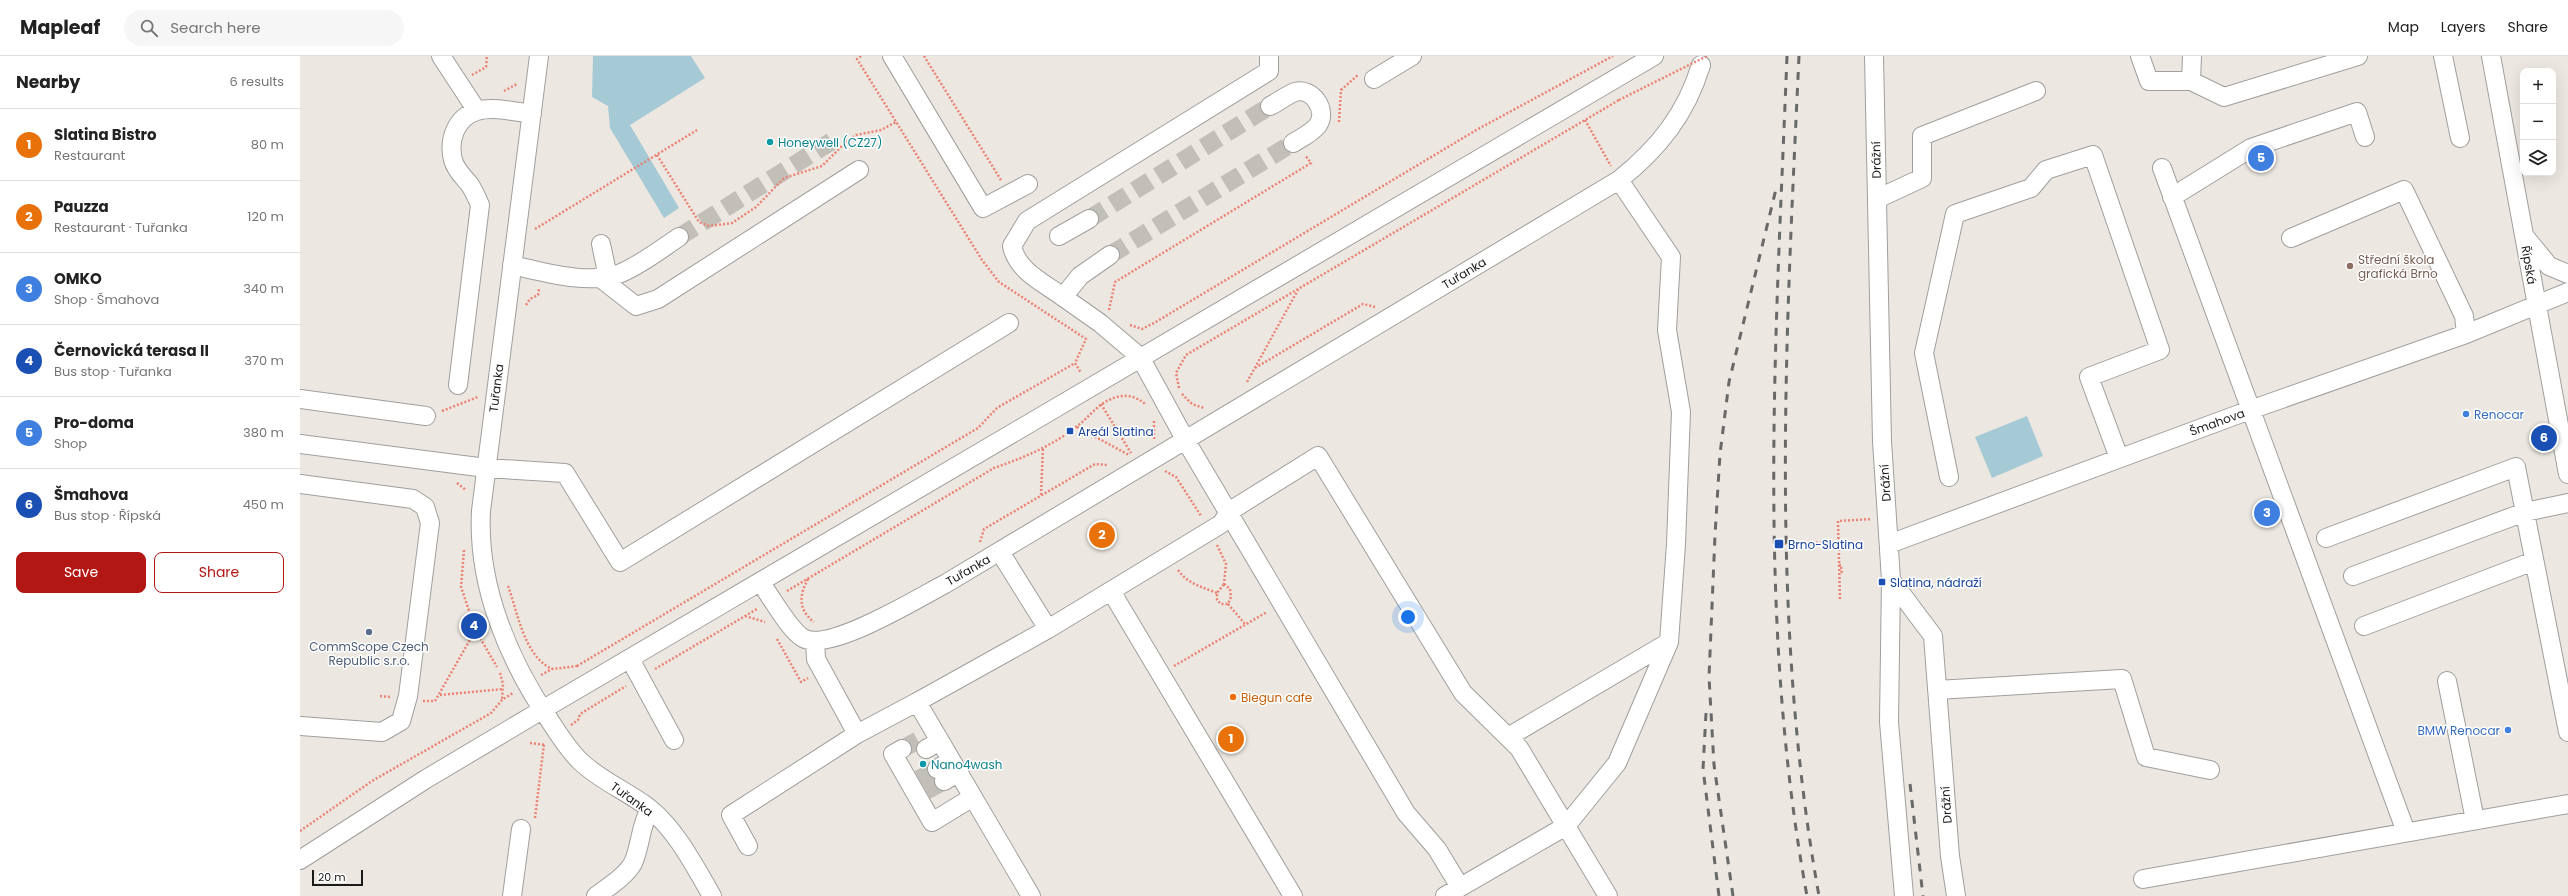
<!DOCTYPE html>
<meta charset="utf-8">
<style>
body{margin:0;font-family:Poppins,sans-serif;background:#f6f6f6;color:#222}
.controls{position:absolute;right:12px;top:12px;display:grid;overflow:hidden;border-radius:8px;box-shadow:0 4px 16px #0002}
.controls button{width:36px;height:36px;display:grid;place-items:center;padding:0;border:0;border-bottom:1px solid #e0e0e0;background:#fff;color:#222;font:20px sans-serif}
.scale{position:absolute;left:12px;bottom:10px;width:51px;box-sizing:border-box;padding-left:4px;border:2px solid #1b1b1b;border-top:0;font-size:11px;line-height:14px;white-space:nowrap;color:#1b1b1b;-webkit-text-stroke:3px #fff;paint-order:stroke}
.you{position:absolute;left:1108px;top:561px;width:14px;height:14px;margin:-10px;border:3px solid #fff;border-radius:50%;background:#1a73e8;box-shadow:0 0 0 6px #1a73e833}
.badge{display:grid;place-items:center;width:26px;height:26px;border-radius:50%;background:#b31713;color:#fff;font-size:13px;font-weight:700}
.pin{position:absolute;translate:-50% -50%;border:2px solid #fff;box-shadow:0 1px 4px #0006}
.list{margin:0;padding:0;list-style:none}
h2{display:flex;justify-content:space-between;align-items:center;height:52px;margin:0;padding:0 16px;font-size:17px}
h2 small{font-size:13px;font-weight:400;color:#767676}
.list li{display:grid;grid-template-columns:26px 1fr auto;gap:12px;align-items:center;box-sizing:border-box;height:72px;padding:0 16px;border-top:1px solid #e0e0e0}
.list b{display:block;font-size:15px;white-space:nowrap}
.list p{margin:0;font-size:13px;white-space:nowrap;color:#767676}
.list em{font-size:13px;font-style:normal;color:#767676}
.actions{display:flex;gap:8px;padding:12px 16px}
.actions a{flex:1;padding:9px 0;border:1px solid #b31713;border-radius:8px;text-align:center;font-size:14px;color:#b31713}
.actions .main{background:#b31713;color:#fff}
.icon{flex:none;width:22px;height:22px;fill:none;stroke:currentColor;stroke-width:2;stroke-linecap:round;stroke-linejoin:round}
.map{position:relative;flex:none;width:2268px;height:840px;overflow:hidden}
header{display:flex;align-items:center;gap:24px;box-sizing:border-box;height:56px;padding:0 20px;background:#fff;border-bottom:1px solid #e0e0e0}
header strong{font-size:19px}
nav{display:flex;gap:22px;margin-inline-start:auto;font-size:14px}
.search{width:280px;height:36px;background:#f6f6f6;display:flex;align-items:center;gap:10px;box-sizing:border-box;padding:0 14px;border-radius:22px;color:#767676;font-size:15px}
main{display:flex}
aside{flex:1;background:#fff}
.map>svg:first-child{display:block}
</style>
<header>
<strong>Mapleaf</strong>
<div class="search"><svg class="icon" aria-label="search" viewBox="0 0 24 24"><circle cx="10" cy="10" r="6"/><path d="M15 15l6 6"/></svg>Search here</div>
<nav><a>Map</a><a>Layers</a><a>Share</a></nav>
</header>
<main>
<aside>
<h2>Nearby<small>6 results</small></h2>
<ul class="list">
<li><span class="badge" style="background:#e8710a">1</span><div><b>Slatina Bistro</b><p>Restaurant</p></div><em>80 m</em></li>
<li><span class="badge" style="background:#e8710a">2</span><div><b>Pauzza</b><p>Restaurant · Tuřanka</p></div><em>120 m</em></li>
<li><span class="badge" style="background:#3f7fe0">3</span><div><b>OMKO</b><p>Shop · Šmahova</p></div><em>340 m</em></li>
<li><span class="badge" style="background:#1a4fb4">4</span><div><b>Černovická terasa II</b><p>Bus stop · Tuřanka</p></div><em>370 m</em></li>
<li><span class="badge" style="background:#3f7fe0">5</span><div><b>Pro-doma</b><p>Shop</p></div><em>380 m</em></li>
<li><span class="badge" style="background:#1a4fb4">6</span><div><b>Šmahova</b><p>Bus stop · Řípská</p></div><em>450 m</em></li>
</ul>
<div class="actions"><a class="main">Save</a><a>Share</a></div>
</aside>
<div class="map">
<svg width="2268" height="840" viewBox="0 0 2268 840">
<rect width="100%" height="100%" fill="#ece8e1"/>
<!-- water -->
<path fill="#a5c9d5" d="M293 0H391L405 22 330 69 379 152 364 162 310 72 308 50 292 41Z
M1727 360 1743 400 1692 422 1675 381Z"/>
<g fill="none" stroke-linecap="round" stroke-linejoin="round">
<!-- minor-tunnel -->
<path stroke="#c2bfb9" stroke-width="18" stroke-dasharray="18 9" stroke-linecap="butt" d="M789 163 970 50
M379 181 532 85
M810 199 993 87
M602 693 620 683
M619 723 637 713
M626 735 644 725"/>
<!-- minor casing -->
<g stroke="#9f9f9f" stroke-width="20">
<path id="minor" d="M141 0 177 55
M239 0 181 455C177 530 209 605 250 665 259 679 269 695 281 706 301 725 327 735 349 752 377 775 394 809 412 840
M592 0 683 152 728 128
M1574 0 1582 385 1591 524 1589 666 1604 840
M1840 0 1849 25H1891
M1892 0 1891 25 1924 41 2058 0
M2143 0 2160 82
M2191 0 2268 418
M1074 23 1112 0
M970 50C978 46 987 39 995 36 1012 31 1028 54 1018 69 1012 77 1001 82 993 87
M1862 112 2106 776
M1872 141 1951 92 2057 56 2065 81
M1577 143 1622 122V80L1736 35
M759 180 789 163
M1991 182 2104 134 2164 260 2166 278
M2226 182 2249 210 2268 218
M301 188 308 221
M810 199 780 220 763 241 800 267 840 301 886 385 1106 757 1137 793 1160 831
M212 209C243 216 290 230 321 217 342 208 361 193 379 181
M299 221 336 250 358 243 559 114
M763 241C744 227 717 215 712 190L727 165 969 15V0
M158 329 180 149C177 142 174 135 170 129 164 121 156 115 153 104 148 84 156 61 177 55 193 50 216 56 232 58
M0 343 126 360
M0 388 186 412 265 417 320 506 709 267
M1649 421 1624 297 1655 158 1731 132 1746 114 1793 99 1860 294 1789 321 1819 402
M0 428 113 443 125 451 130 467 108 640 101 665 82 676 0 670
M2026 482 2216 411 2268 676
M1589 488 1950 354 2166 278 2268 236
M700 496 748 573
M2053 520 2225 456 2268 447
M1591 524 1633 580 1650 800 1656 840
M460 526C471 540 489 574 503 582 529 597 618 542 645 528L1319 124C1359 92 1386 58 1401 9
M811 535 993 840
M2064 570 2234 505
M515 585 516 603 557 678
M330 603 374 684
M2147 625 2175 764
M1637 634 1822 623 1846 701 1910 714
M1208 681 1369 586
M602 693 593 698 632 766 673 741
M626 693 640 685
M637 713 651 705
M644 725 658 717
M448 790 431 759 557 678 617 646
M0 804 126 723 242 654 1354 0
M1843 823 2268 748
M212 840 221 773
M296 840C308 831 325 821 333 807 341 789 340 770 350 753
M731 840 617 646 748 573 921 468 930 455 1018 400 1163 637 1219 692 1308 840
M1145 840 1266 770 1317 707 1369 586 1376 488 1381 356 1367 274 1371 201 1319 124"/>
</g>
<!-- path -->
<path stroke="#eb8273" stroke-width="2.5" stroke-dasharray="2 2" stroke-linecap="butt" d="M561 0 557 3 682 204 699 226 786 283 775 307 781 317
M624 0 701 124
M172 19 186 11 187 0
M204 35 217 28
M1285 64 1311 110
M1039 66 1041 34 1058 19
M357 99 399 166 409 170 432 167 456 151 484 122 522 110 547 85 556 79 581 74 596 66
M235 173 397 74
M226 249 230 243 238 239 239 233
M809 254 815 226 1011 107 1005 99
M830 269 842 273 854 267 1178 73 1313 0
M955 312 1063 248 1075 251
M947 326 999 232
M879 332 876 317 886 299 1319 44
M882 338 892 348 904 352
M801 348 831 397
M142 355 178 341
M777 371 829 399
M854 383V365
M865 415 876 421 901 460
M157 427 166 434
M741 439 743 391
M680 486 684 473 795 408 808 409
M1480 488 1543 486
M917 489 926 508 924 528
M164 494 161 531 176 575 197 611
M1539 509H1541L1542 519
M878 514C888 528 902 531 917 537
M508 523C499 539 498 554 514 566
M924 528 930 533 931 541 928 548H921L917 544V537Z
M208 530C218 557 224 600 252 613
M487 535 694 412C723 402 752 390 776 371 790 361 798 346 817 341 827 338 837 341 845 348
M1540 543 1538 465 1570 463
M928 548 945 568
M445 560 465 566
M477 583 501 626 508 622
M277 610 678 372 697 352 775 307
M874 610 967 556
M355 613 457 553
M200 617 203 628 202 644
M241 619 252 613 278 610
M140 639 203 633
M80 640 90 641
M123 645H135L175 575
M271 669 278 664 280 658 326 630
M230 687 245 689
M235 762 244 688
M0 775 72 725 191 657 202 644 213 637"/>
<!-- minor -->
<use href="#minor" stroke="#fff" stroke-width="18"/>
<!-- rail -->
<path stroke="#696969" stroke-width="3" stroke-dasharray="8 8" stroke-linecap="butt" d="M1487 0C1476 280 1456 563 1507 840
M1499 0C1486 280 1469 563 1519 840
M1406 657 1403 713 1419 840
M1610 728 1623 840
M1433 840 1414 709 1409 621 1415 479 1420 398 1429 326 1477 129"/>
<!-- path-bridge -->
<path stroke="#eb8273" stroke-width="2.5" stroke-dasharray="2 2" stroke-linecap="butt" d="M1319 44 1407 0"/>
</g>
<!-- markers -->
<g fill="#0f9aa8" stroke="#fff" stroke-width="1.5">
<circle cx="470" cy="86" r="4"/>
<circle cx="623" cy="708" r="4"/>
</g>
<circle fill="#8d6e63" stroke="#fff" stroke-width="1.5" cx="2050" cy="210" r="4"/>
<g fill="#3f7fe0" stroke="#fff" stroke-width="1.5">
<circle cx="2166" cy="358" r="4"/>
<circle cx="2208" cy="674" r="4"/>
</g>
<g fill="#1a4fb4" stroke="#fff" stroke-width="1.5">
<rect x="766" y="371" width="8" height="8" rx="2"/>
<rect x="1474" y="483" width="10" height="10" rx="2"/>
<rect x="1578" y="522" width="8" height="8" rx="2"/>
</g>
<circle fill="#5c6f8a" stroke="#fff" stroke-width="1.5" cx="69" cy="576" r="4"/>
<circle fill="#e8710a" stroke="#fff" stroke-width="1.5" cx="933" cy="641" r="4"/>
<g text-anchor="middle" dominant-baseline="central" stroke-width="3" stroke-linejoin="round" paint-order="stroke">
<!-- culture labels -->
<g font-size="12" fill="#0d838f" stroke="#fff" text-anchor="start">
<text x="478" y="86">Honeywell (CZ27)</text>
<text x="631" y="708">Nano4wash</text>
</g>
<!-- street labels -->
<g font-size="12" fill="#1b1b1b" stroke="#fff">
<text transform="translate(1576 104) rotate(-91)">Drážní</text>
<text transform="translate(2229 209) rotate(80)">Řípská</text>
<text transform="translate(1164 217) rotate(-31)">Tuřanka</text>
<text transform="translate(196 332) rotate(-83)">Tuřanka</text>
<text transform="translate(1917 366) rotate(-20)">Šmahova</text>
<text transform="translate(1585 427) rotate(-94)">Drážní</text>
<text transform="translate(668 514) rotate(-30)">Tuřanka</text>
<text transform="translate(332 743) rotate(36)">Tuřanka</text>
<text transform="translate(1646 749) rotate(-94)">Drážní</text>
</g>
<!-- education labels -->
<g font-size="12" fill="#785e54" stroke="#fff" text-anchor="start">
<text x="2058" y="203">Střední škola<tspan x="2058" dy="14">grafická Brno</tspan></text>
</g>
<!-- shop labels -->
<g font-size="12" fill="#366cbe" stroke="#fff" text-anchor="start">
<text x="2174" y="358">Renocar</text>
<text x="2200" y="674" text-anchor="end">BMW Renocar</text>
</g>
<!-- transit labels -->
<g font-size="12" fill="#164399" stroke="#fff" text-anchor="start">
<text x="778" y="375">Areál Slatina</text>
<text x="1488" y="488">Brno-Slatina</text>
<text x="1590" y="526">Slatina, nádraží</text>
</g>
<!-- service labels -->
<g font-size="12" fill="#4e5e75" stroke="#fff">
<text x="69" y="590">CommScope Czech<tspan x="69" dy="14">Republic s.r.o.</tspan></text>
</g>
<!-- food labels -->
<g font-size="12" fill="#c56008" stroke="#fff" text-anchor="start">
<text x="941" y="641">Biegun cafe</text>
</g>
</g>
</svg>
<div class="controls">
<button>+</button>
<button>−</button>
<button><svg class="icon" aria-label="layers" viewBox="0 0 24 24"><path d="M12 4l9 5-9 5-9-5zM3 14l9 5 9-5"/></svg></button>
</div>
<div class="scale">20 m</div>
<div class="you"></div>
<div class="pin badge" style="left:931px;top:683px;background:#e8710a">1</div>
<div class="pin badge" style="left:802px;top:479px;background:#e8710a">2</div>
<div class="pin badge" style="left:1967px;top:457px;background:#3f7fe0">3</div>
<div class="pin badge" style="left:174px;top:570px;background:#1a4fb4">4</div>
<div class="pin badge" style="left:1961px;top:102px;background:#3f7fe0">5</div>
<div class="pin badge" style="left:2244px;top:382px;background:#1a4fb4">6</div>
</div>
</main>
